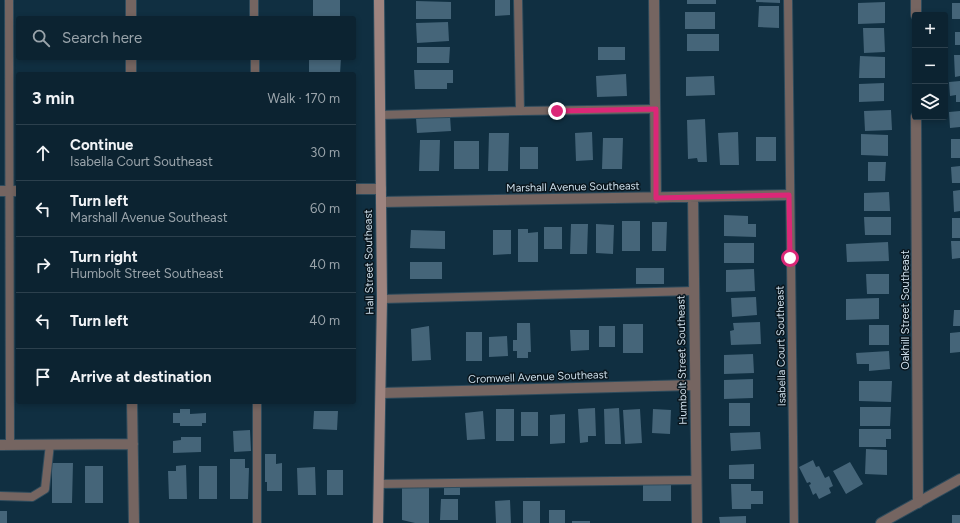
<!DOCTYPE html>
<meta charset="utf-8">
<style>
body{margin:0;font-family:Figtree,sans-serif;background:#152b39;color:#f1f3f6}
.controls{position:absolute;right:12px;top:12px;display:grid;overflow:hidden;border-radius:4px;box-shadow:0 2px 6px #0003}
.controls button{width:36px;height:36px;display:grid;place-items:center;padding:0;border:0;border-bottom:1px solid #2c404d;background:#0c2331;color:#f1f3f6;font:20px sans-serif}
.stop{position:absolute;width:12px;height:12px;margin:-9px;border:3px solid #db2777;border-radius:50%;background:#fff}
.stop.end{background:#db2777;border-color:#fff;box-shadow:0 1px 4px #0008}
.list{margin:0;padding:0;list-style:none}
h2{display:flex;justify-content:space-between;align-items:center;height:52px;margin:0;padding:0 16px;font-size:17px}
h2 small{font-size:13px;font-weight:400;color:#9aa4ab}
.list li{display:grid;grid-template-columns:26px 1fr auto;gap:12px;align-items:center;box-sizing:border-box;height:56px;padding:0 16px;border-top:1px solid #2c404d}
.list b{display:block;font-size:15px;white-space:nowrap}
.list p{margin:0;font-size:13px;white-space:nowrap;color:#9aa4ab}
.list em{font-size:13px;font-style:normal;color:#9aa4ab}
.icon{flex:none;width:22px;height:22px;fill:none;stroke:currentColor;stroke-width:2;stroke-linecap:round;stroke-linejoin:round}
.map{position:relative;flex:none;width:960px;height:523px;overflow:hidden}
.search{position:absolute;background:#0c2331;box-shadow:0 2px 6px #0003;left:16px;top:16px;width:340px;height:44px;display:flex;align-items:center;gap:10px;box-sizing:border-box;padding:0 14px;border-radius:4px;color:#9aa4ab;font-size:15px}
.panel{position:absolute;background:#0c2331;box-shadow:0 2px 6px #0003;left:16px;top:72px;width:340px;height:332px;border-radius:4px}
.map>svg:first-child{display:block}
</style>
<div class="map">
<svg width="960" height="523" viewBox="0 0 960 523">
<rect width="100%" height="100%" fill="#102f41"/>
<!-- building -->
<path fill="#456579" d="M313 0H340V18H313Z
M495 0H510V15L495 16Z
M687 0H716V4H687Z
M756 0H780V3L756 2Z
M416 1 451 2V19H416Z
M885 2V23L858 24V3Z
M952 3H960V19H952Z
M759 6H779V28L758 27Z
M685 12H715V29H685Z
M448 22 449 41 417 43 416 23Z
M863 28H884L885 52 864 53Z
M955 32H960V45H955Z
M687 34H719V51H687Z
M417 47H450L449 63H417Z
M598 47H625V60H598Z
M954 55H960V76L955 77Z
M860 56 885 57V78H859Z
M309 58H341L340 74H309Z
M414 70H453V83H447V89H415Z
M626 74 627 96 597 97 596 76Z
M714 76 715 95 686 96V77Z
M960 81V102H956V95L950 96 949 82Z
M884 83V101L859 102V84Z
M891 110 892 130 865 131 864 111Z
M960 111V127L950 128 949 112Z
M450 116 451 131 417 133 416 118Z
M705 119 707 162H698L697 158 688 159 687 120Z
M592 132 593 160 576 161 575 133Z
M738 132 739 165H720L718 133Z
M489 133H509L508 171H488Z
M861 134 888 135V156L861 155Z
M756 137H776V161H756Z
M603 138H623L622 169H602Z
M951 139H960V158H951Z
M420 140H440L439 171H419Z
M454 141H479V169H454Z
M520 147H538V169H520Z
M868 162H886L885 181H868Z
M960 166V183H952L951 167Z
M960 190V211L954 212 953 191Z
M889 192 890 211H864V193Z
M724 215 748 216V224H756V237L724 236Z
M864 217H891V235H865Z
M952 218H960V238H952Z
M622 221H640V251H622Z
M652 222H667L666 251H652Z
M571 224H588L587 254H570Z
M596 224 614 225 613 254 596 253Z
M544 227H562V249H544Z
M518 229H528V233L538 232V262H518Z
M411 230 445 231V249L410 248Z
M493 230H511V254L493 255Z
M951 241H960V258L952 259Z
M888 242 889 261 847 262 846 244Z
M724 243H754V263H724Z
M410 262H442V279H410Z
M636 268H664V284H636Z
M754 269 755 291 726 292V270Z
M866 274H889V294H867Z
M756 297 757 315 732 317 731 298Z
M879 298V319L846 320V299Z
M954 310H960V326H953Z
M760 322 761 344 731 345 730 331 734 330 733 323Z
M517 323H530L531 352H528V358H517V351H513V340H517Z
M623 324H643V353H623Z
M869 325H889V345H869Z
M429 326 431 360 412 361 411 329Z
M599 326H615V347H599Z
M570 330H589V350L571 351Z
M466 332H482V361H466Z
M960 332V352L950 353V333Z
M507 336 508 356 489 357V337Z
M889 351 890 369 869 371V364H857L856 353Z
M753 354 754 373 724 374V355Z
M753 379V398L724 399V380Z
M859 381H892L891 402 859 401Z
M729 403H750V426H729Z
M860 407H891L890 426H860Z
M595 408 596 436H588V442L580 443 578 409Z
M619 408 621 444H605L604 409Z
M180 409H190V414L206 413V423H202V426H180V423H173V413H180Z
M496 409H514V441H496Z
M640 409 642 443 625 444 623 410Z
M653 409 671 410 670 434 652 433Z
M314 411H338L337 430 313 429Z
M483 411 485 439 467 440 465 413Z
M521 412H538V436H521Z
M565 414V443L550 444V415Z
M859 429H891V439H886V447H859Z
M250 430 251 451 234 452 233 431Z
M760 432 761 449 731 451 730 433Z
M181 437H201V452L173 453V441L181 440Z
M866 449 887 450V475L865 474Z
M265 454H276V464L282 463V491H267V482H265Z
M230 459H245V468H249L248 499H230Z
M813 460 816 467 819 466 825 478 829 476 833 486 829 488 831 493 819 499 816 493 813 495 809 485 811 484 810 482 807 483 799 467Z
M850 462 863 484 846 494 833 471Z
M52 463H73L72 503H52Z
M754 464V479H729V465Z
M186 465 187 499H169L168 471H176V466Z
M85 466H103V503H85Z
M199 466H217V499H199Z
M315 467 316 495H298L297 468Z
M327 470H343V495H327Z
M643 483 671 484V501H643Z
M731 484H751V491H763V504H751V509H732Z
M444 485H460V495H444Z
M402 486H429V523H415L402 520Z
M441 499H458V520H440Z
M510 500 511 523H496L495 501Z
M523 501H540V523H523Z
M549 510H565V523H549Z
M0 511H7V523H0Z
M952 515H960V523H952Z
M746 516V523H720L719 517Z
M572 521H590V523H572Z"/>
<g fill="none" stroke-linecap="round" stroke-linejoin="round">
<!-- service casing -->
<g stroke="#2e4b5c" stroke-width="10">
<path id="service" d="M9 0 10 445
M254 0V18
M518 0 520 111 656 109
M788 0 794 523
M255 58V74
M380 115 520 111
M382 299 694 291
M257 402V523
M378 484 696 480
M0 496 32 497 45 489 50 444"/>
</g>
<!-- minor casing -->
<g stroke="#2e4b5c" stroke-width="12">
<path id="minor" d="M131 0V18
M654 0 656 198
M916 0V15
M131 58V74
M916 117 918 503
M354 189H381
M0 191H18
M693 197 697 523
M381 202 789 195
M382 393 694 385
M132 402 134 523
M0 445 133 444"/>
</g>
<!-- tertiary casing -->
<g stroke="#2e4b5c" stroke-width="12">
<path id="tertiary" d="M881 523 960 479"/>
</g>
<!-- secondary casing -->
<g stroke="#2e4b5c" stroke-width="12">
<path id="secondary" d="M378 523 382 299 379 0"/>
</g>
<!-- service -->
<use href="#service" stroke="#756561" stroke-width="8"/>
<!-- minor -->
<use href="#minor" stroke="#756561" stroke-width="10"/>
<!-- tertiary -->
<use href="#tertiary" stroke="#756561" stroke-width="10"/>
<!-- secondary -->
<use href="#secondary" stroke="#9e847f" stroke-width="10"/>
</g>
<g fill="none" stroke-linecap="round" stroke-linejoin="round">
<!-- route -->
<path stroke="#db2777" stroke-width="5" d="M557 111 656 109V198L789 195 790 258"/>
</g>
<g text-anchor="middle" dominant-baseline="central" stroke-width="3" stroke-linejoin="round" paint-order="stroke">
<!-- street labels -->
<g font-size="11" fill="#cddeea" stroke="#09161e">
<text transform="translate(573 187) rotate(-1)">Marshall Avenue Southeast</text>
<text transform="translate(369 262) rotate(-91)">Hall Street Southeast</text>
<text transform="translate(905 310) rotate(-90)">Oakhill Street Southeast</text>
<text transform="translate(781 346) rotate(-91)">Isabella Court Southeast</text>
<text transform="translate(682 360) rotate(-91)">Humbolt Street Southeast</text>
<text transform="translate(538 377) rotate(-2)">Cromwell Avenue Southeast</text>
</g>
</g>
</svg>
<div class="controls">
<button>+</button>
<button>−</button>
<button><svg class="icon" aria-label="layers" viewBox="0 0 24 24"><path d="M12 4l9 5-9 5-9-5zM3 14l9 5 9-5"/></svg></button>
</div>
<div class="stop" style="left:790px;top:258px"></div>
<div class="stop end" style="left:557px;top:111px"></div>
<div class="search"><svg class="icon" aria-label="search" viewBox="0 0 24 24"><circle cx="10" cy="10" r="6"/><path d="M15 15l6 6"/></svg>Search here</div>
<section class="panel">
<h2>3 min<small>Walk · 170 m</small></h2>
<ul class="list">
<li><svg class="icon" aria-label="ahead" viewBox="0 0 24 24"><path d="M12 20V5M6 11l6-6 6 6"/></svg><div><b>Continue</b><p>Isabella Court Southeast</p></div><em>30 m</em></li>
<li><svg class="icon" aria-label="left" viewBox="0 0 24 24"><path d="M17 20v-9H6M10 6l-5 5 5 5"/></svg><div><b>Turn left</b><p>Marshall Avenue Southeast</p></div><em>60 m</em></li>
<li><svg class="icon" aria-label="right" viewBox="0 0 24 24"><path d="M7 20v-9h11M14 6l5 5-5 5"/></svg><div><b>Turn right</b><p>Humbolt Street Southeast</p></div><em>40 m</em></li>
<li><svg class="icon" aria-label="left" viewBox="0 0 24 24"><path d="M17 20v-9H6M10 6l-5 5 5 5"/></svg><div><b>Turn left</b></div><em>40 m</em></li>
<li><svg class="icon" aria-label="arrive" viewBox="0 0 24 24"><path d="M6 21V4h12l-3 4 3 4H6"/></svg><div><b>Arrive at destination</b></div></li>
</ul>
</section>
</div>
